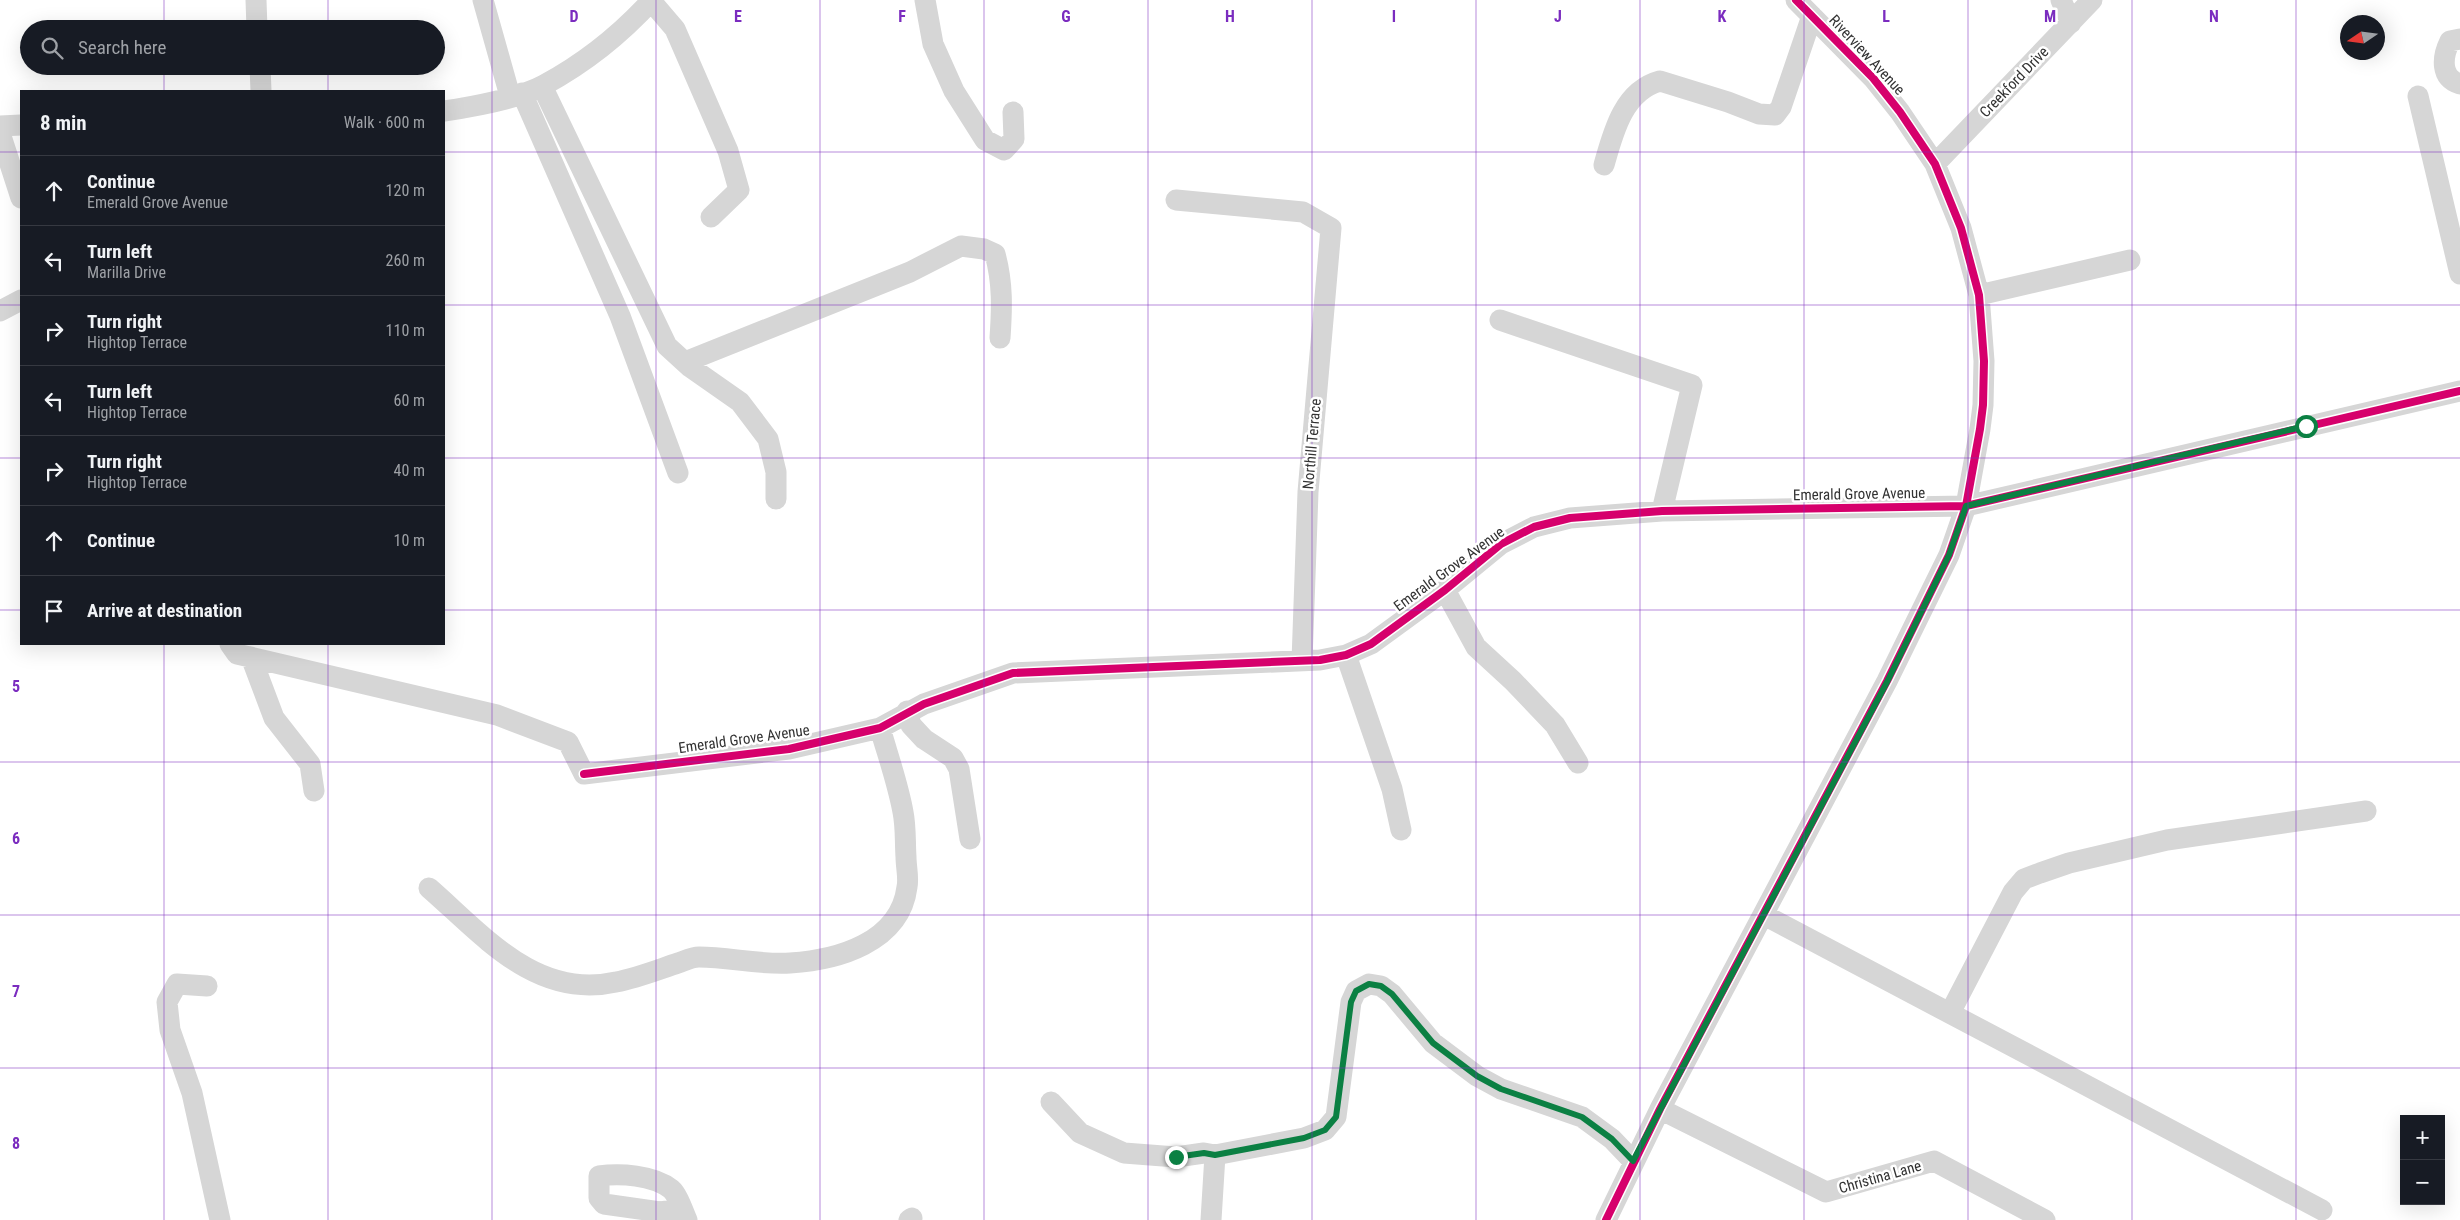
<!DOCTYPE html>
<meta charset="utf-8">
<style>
body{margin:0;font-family:"Roboto Condensed",sans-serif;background:#20242c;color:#f1f3f6}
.controls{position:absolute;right:15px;bottom:15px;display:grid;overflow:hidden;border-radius:0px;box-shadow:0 5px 20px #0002}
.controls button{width:45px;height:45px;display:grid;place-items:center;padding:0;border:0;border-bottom:1px solid #363941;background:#171b24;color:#f1f3f6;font:25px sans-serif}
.compass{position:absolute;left:2340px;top:15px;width:45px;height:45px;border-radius:50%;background:#171b24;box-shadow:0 5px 20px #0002;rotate:257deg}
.stop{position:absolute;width:15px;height:15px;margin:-11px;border:4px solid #0b8043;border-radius:50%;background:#fff}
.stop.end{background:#0b8043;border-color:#fff;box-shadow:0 1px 5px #0008}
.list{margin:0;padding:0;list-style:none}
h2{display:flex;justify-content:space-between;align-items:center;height:65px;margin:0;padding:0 20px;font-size:21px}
h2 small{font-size:16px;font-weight:400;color:#9ea1a6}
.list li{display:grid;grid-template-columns:32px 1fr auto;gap:15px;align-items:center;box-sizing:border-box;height:70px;padding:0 20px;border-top:1px solid #363941}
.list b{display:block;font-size:19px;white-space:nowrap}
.list p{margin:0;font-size:16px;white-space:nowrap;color:#9ea1a6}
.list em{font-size:16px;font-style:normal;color:#9ea1a6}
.icon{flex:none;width:28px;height:28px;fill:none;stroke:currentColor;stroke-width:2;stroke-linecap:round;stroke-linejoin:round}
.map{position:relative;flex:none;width:2460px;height:1220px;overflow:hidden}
.search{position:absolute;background:#171b24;box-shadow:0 5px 20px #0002;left:20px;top:20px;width:425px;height:55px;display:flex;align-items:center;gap:12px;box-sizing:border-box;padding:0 18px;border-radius:28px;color:#9ea1a6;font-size:19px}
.panel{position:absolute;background:#171b24;box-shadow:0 5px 20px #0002;left:20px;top:90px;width:425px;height:555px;border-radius:0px}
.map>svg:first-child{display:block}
</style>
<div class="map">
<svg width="2460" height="1220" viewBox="0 0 2460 1220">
<rect width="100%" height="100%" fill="#fff"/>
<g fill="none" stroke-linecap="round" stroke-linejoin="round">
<!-- minor -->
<path stroke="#d6d6d6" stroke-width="21" d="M256 0 257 29
M483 0 510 96
M925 0 933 44 954 91 985 140 1004 150 1014 139 1013 112
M2061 0 2071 23
M651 1 675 29 728 151 739 190 711 217
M2460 39 2450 41C2442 57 2440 78 2460 84
M260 66 261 91
M542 86 667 346 690 367 740 402 768 439 776 472V499
M522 93 620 316 678 473
M2418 96 2460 274
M444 111C471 107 520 98 544 85 585 63 621 34 652 0
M0 126 21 125
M0 133 21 198
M1935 164 2092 0
M1604 165C1613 133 1623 91 1660 81L1728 102 1759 114 1775 115 1781 107 1812 16
M1176 200 1303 212 1331 228 1308 492 1302 661
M1979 295 2130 260
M0 311 21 300
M1500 320 1692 385 1662 511
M685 362 910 272 961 246 984 249 995 254C1003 283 1002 309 1000 338
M1445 590 1476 647 1513 681 1555 725 1578 763
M230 644 237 654 497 715 568 742 584 774 789 749 880 728 924 704 1013 673 1320 660 1346 655 1371 644 1445 590 1501 544 1534 527 1570 518 1662 511 1966 506 2460 391
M1346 655 1392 789 1401 830
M251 657 274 718 310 764 314 791
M907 711 911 725 924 739 953 758 959 769 970 839
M429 888C483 935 536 1000 616 982 637 978 657 970 678 963 684 961 692 957 699 957 729 957 759 965 790 963 837 960 900 943 907 887 909 878 906 867 906 857 905 842 906 827 903 812 898 784 888 756 880 728
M1764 915 2322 1210
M207 986 177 984 167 1002 170 1030 192 1093 220 1220
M1950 1013 2013 892 2024 879 2040 873 2069 863 2167 840 2366 811
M1051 1102 1080 1133 1124 1153 1176 1157 1204 1153 1215 1155
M1660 1109 1826 1192 1934 1161 2045 1220
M682 1209 660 1212 604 1204 599 1198V1176C620 1173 653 1175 671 1189 678 1195 683 1211 687 1220
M909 1220 912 1218
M1211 1220 1215 1155 1304 1138 1325 1130 1336 1117 1351 1002 1356 991 1369 984 1381 986 1392 994 1433 1043 1477 1076 1501 1089 1582 1117 1612 1139 1633 1161
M1606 1220 1660 1109 1887 681 1949 555 1966 506 1980 429 1983 405 1984 361 1979 295 1961 228 1935 164 1900 112 1873 78 1796 0"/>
<!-- cycleway casing -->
<g stroke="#fff" stroke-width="11">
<path id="cycleway" d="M584 774 789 749 880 728 924 704 1013 673 1320 660 1346 655 1371 644 1445 590 1501 544 1534 527 1570 518 1662 511 1966 506 2460 391
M1606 1220 1660 1109 1887 681 1949 555 1966 506 1980 429 1983 405 1984 361 1979 295 1961 228 1935 164 1900 112 1873 78 1796 0"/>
</g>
<!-- cycleway -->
<use href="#cycleway" stroke="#d6006c" stroke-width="8"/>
</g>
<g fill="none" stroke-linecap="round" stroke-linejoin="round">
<!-- route -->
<path stroke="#0b8043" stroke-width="6" d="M1176 1157 1204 1153 1215 1155 1304 1138 1325 1130 1336 1117 1351 1002 1356 991 1369 984 1381 986 1392 994 1433 1043 1477 1076 1501 1089 1582 1117 1612 1139 1633 1161 1887 682 1949 555 1966 506 2306 426"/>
</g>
<!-- grid -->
<path fill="none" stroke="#7b2cbf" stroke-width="1" stroke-opacity="0.55" d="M164 0V29M328 0V29M492 0V1220M656 0V1220M820 0V1220M984 0V1220M1148 0V1220M1312 0V1220M1476 0V1220M1640 0V1220M1804 0V1220M1968 0V1220M2132 0V1220M2296 0V1220M164 66V91M328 66V91M0 152H21M444 152H2460M0 305H21M444 305H2460M0 458H21M444 458H2460M0 610H21M444 610H2460M164 644V1220M328 644V1220M0 762H2460M0 915H2460M0 1068H2460"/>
<g text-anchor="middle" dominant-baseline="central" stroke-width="5" stroke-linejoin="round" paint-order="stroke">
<!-- street labels -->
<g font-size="15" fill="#323232" stroke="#fff">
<text transform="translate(1867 55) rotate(47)">Riverview Avenue</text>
<text transform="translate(2014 82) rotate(-46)">Creekford Drive</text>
<text transform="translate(1312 444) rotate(-85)">Northill Terrace</text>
<text transform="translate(1859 494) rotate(-1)">Emerald Grove Avenue</text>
<text transform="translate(1449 569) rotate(-36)">Emerald Grove Avenue</text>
<text transform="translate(744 739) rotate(-8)">Emerald Grove Avenue</text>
<text transform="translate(1880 1177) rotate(-16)">Christina Lane</text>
</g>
</g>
<g font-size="16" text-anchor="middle" font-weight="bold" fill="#7b2cbf" stroke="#fff" stroke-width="5" stroke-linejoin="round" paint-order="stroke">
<text x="574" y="22">D</text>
<text x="738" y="22">E</text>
<text x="902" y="22">F</text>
<text x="1066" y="22">G</text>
<text x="1230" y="22">H</text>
<text x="1394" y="22">I</text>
<text x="1558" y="22">J</text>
<text x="1722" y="22">K</text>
<text x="1886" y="22">L</text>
<text x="2050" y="22">M</text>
<text x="2214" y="22">N</text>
<text x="16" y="692">5</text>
<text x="16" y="844">6</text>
<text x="16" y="997">7</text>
<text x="16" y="1149">8</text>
</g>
</svg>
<div class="controls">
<button>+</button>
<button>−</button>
</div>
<svg class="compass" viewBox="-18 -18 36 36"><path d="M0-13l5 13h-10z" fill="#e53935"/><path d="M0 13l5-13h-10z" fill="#9ea1a6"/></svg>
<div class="stop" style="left:2306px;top:426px"></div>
<div class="stop end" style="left:1176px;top:1157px"></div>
<div class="search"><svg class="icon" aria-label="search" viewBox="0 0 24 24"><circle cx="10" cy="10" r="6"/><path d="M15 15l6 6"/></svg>Search here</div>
<section class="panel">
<h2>8 min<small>Walk · 600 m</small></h2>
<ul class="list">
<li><svg class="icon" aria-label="ahead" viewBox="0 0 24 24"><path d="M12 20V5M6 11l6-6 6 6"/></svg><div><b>Continue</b><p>Emerald Grove Avenue</p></div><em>120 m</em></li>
<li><svg class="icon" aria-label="left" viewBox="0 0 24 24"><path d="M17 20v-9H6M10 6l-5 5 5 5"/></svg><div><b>Turn left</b><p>Marilla Drive</p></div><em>260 m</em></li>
<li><svg class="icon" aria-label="right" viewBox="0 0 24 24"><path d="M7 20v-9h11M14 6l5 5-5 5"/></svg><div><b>Turn right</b><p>Hightop Terrace</p></div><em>110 m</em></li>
<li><svg class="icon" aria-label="left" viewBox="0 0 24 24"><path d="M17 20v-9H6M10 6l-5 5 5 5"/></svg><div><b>Turn left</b><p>Hightop Terrace</p></div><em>60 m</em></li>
<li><svg class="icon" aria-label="right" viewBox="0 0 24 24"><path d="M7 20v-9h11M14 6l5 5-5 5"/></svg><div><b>Turn right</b><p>Hightop Terrace</p></div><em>40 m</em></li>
<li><svg class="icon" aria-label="ahead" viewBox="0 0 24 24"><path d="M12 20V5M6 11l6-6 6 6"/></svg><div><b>Continue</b></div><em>10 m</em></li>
<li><svg class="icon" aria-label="arrive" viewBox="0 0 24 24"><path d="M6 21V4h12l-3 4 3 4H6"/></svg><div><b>Arrive at destination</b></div></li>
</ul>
</section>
</div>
